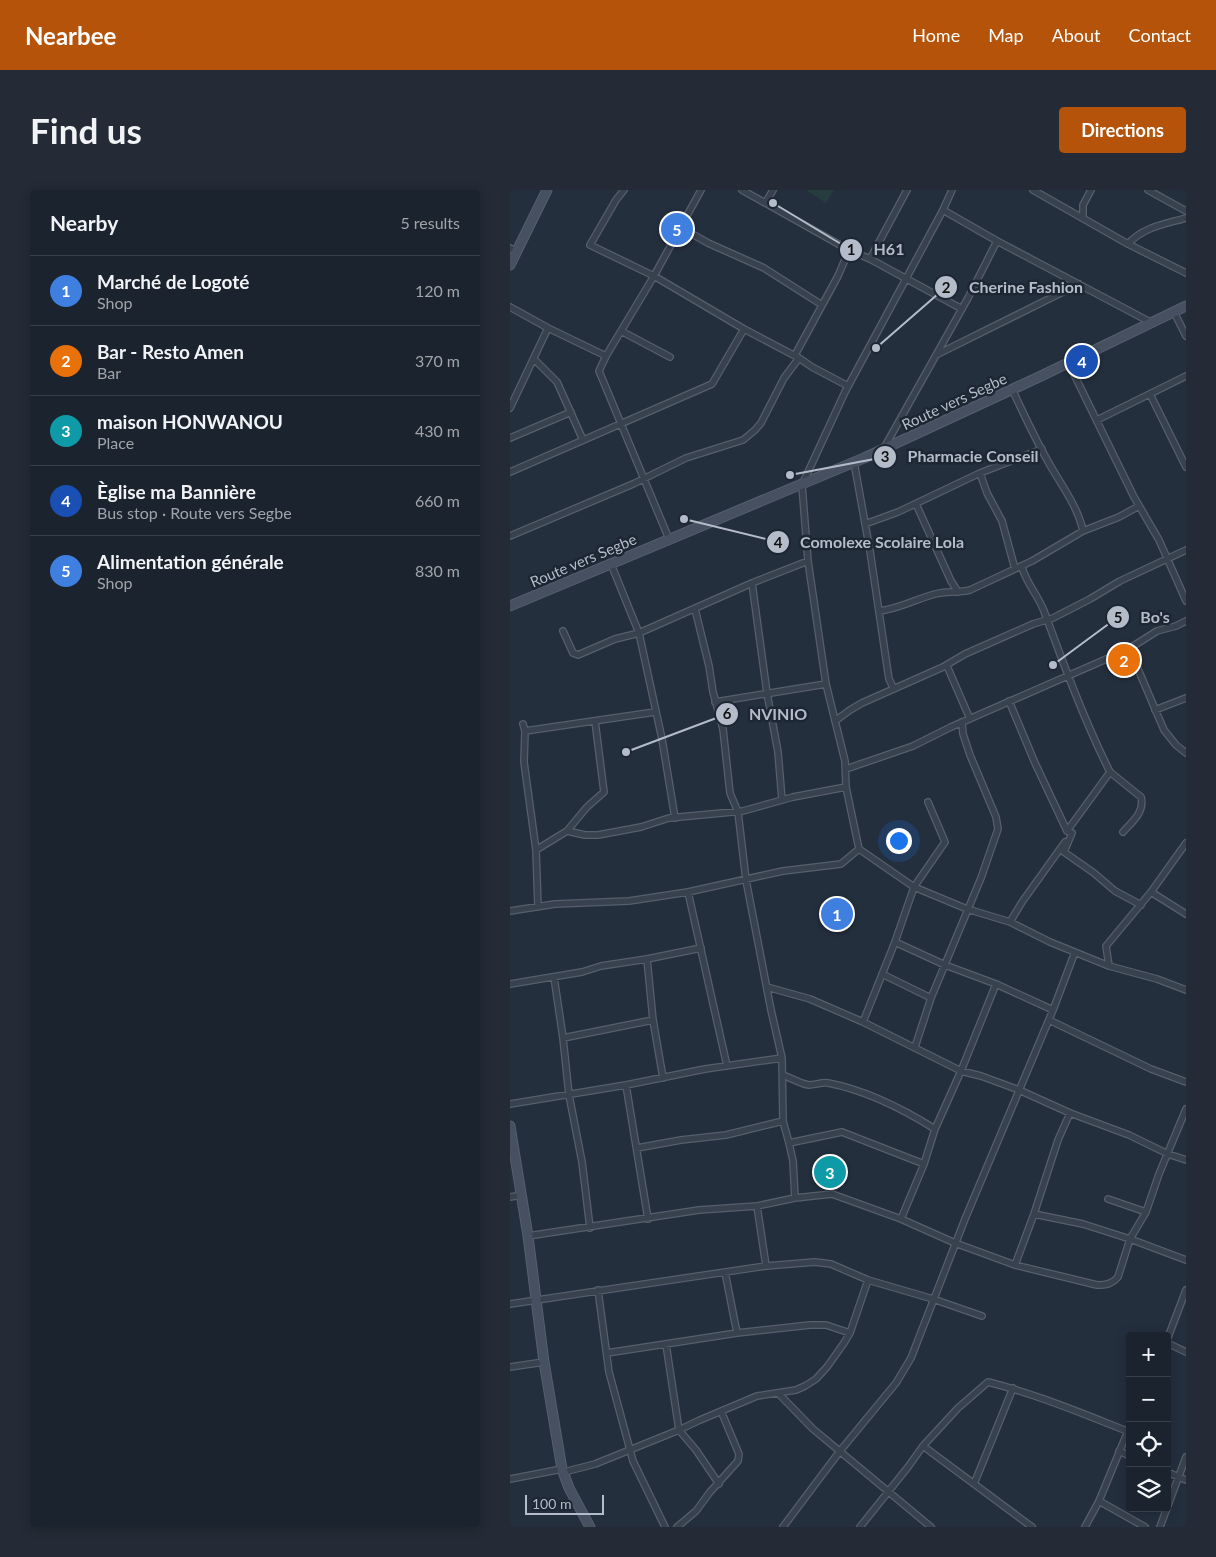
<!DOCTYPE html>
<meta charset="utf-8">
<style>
body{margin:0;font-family:Lato,sans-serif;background:#242b36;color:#f1f3f6}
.controls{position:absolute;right:15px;bottom:15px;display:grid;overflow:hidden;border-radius:5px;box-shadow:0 2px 12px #0003}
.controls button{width:45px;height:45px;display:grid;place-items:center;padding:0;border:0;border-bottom:1px solid #39404a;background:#1b232e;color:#f1f3f6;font:25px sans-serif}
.scale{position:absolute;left:15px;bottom:12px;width:79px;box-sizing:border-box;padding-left:5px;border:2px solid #b4bcc9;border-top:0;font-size:14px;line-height:18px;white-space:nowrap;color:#b4bcc9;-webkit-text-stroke:4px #1d2633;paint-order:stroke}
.you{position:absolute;left:388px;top:650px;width:18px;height:18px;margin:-12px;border:4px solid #fff;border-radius:50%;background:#1a73e8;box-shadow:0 0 0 8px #1a73e833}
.badge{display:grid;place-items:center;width:32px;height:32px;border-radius:50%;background:#b45309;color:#fff;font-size:16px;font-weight:700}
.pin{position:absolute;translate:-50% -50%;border:2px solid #fff;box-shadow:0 1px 5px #0006}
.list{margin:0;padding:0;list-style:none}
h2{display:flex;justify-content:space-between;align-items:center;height:65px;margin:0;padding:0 20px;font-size:21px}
h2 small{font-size:16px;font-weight:400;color:#a0a4aa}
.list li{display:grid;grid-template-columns:32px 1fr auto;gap:15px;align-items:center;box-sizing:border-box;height:70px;padding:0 20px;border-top:1px solid #39404a}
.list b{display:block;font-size:19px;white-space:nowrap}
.list p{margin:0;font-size:16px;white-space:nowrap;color:#a0a4aa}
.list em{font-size:16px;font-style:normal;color:#a0a4aa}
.icon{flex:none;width:28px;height:28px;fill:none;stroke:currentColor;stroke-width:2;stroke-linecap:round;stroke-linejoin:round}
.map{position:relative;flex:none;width:676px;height:1337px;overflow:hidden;border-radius:5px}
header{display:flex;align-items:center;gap:30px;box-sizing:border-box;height:70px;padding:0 25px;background:#b45309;color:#fff}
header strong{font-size:24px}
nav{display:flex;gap:28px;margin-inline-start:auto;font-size:18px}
.intro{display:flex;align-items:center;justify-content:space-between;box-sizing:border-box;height:120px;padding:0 30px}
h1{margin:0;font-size:35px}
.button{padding:12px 22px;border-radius:5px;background:#b45309;color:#fff;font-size:18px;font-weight:700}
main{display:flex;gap:30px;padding:0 30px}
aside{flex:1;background:#1b232e;border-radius:5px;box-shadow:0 2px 12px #0003}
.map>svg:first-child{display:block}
</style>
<header>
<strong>Nearbee</strong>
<nav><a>Home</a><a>Map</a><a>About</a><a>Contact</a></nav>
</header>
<div class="intro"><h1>Find us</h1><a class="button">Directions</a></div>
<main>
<aside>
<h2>Nearby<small>5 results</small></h2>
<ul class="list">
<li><span class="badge" style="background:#3f7fe0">1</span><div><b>Marché de Logoté</b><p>Shop</p></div><em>120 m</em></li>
<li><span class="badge" style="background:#e8710a">2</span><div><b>Bar - Resto Amen</b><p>Bar</p></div><em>370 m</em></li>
<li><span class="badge" style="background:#0f9aa8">3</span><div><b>maison HONWANOU</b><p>Place</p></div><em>430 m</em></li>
<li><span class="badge" style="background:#1a4fb4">4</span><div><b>Èglise ma Bannière</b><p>Bus stop · Route vers Segbe</p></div><em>660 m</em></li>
<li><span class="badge" style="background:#3f7fe0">5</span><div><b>Alimentation générale</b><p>Shop</p></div><em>830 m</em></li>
</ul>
</aside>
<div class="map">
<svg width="676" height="1337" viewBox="0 0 676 1337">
<rect width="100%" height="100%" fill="#242f3e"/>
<!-- green -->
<path fill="#263c3f" d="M296 0H324L316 13Z"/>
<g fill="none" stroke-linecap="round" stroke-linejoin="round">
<!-- street casing -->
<g stroke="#565f6c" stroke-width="8">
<path id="street" d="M232 0 339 60 360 69 452 119
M442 0 433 20 335 202 292 295 298 371 316 494 335 571 336 597 349 659 404 697 457 719 500 732 540 752 599 776 647 789 676 800
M523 0 618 54 676 83
M638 0 676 21
M256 12 263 0
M433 20 487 51 642 133
M573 27V15L581 0
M170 37 198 53 254 78 312 115
M618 54C633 37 655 34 676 28
M0 58 7 62
M360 69 397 0
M0 117 38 138 96 166
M664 122 676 146
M111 141 160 167
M285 165 328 86 339 60
M426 165 569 94
M289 168 302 177 338 196
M24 169 47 192 73 250
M558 172 624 307 649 350 676 411
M502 199C514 225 526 251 540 275 552 296 568 317 573 341
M640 204 676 277
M0 218 38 138
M587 230 676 186
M0 248 61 222
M374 258 458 108 487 51
M344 272 360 361 377 476 379 489 384 499
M0 282 202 194 234 139
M470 283 477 303 492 331 505 379
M406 314 441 391 448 402
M355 334 388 322 470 283 532 259
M0 346 123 294 176 268 233 250 245 240 251 233 274 188 289 168 234 139 144 86 80 55 106 10 114 0
M159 349 89 181 96 166 144 86 191 0
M101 374 129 443 152 549 165 628
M512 377C516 393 528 405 534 421 554 475 574 530 600 582L557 641 562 643
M242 393 257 503 268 562 272 610
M369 421C389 419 406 409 425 404 436 401 448 403 460 400L522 371 573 341 609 327 629 316
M53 441 63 463 68 465 105 449 129 443 242 393 298 371
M622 458 628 479 654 540 666 555 676 563
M437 476 460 529
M499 511 525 573 557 641
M205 512 316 494
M645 520 676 508
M325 531 340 520 352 513 433 477 455 464 523 434 543 428 580 409 610 391 676 360
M13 534 15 541 14 572 26 660 28 717
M15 541 145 522
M336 579 403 556 441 537 617 460 647 441 666 436 676 431
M600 582 631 607C635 622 622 632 613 642
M57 641 75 645H88L131 637 159 628 233 621 283 607 336 597
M562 643 554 662 584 683 605 701 631 715
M26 660 57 641 77 617 94 602 85 531
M178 702 217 876
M641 702 676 724
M0 721 45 714 119 711 178 702 273 681 331 674 349 659
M500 732 512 712 555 652
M385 752 435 775 486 794 543 820
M137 769 143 830 153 888
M599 776 596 756 641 702 676 653
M372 784 421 808
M44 787 53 848 59 905 72 972 80 1038
M0 794 72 782 91 776 137 769 191 758
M257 797 300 809 353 832 451 881 471 886 509 900 560 923 619 945 658 964 676 970
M539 830 641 879 676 892
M353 832 385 752 404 697 435 652 418 612
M53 848 143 830
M405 857 421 808 471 688 488 639 486 627 460 565 453 544 452 532
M273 885C281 888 291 894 299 895 305 895 312 892 318 893 356 900 393 919 425 939
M116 895 138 1029
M0 914 116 895 195 879 272 868
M279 953 332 942 414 974
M127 958 171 950 216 945 273 931
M0 1007 12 1005
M285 1008 322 1004 391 1029 445 1053 505 1075 587 1095C596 1095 602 1094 608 1087L620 1049 636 1022 649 984 676 919
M598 1009 636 1022
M247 1016 256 1076
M524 1024 548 950 560 923
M391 1029 414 974 425 939 451 881 486 794
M18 1046 189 1020 247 1016 285 1008 283 971 279 953 273 931 272 868 261 820 236 690 228 622 220 603 213 539 203 502 199 476 185 419
M505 1075 524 1024 573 1034 620 1049 676 1070
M215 1082 227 1143
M88 1100 99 1182 123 1271 155 1337
M0 1114 256 1076 305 1072 321 1074 358 1090 423 1109 472 1126
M657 1150 676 1100
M657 1153 676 1162
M156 1154 169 1240 186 1260 209 1294
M97 1163 227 1143 300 1135H316L340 1143
M0 1177 34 1172
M268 1203 303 1239 421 1337
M413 1256 522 1337
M609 1261 620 1266
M54 1282 85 1274 169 1240 190 1230 247 1206 286 1200 295 1196 306 1189 317 1177 334 1153 340 1143 358 1090
M657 1282 676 1290
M0 1289 52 1279
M464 1294 503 1198
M589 1311 635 1337
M657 1318 676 1267
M167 1337 186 1321 200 1302 228 1271 229 1264 211 1221
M273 1337 330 1261 386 1193 401 1168 455 1029 543 820 565 762
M350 1337 398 1277 413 1256 448 1218 478 1192C526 1204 571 1223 617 1241
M575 1337 589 1311 620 1236
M650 1337 657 1318"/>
</g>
<!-- secondary casing -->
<g stroke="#565f6c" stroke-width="11">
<path id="secondary" d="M0 75 37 0
M0 416 354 268 531 186 676 116
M0 936 18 1046 34 1172 52 1279 59 1298 80 1337"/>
</g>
<!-- street -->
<use href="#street" stroke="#38414e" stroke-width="5.5"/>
<!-- secondary -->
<use href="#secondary" stroke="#465061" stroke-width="9"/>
</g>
<g text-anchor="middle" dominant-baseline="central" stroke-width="5" stroke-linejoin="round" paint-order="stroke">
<!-- street labels -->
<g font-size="15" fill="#b4bcc9" stroke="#1d2633">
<text transform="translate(444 211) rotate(-25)">Route vers Segbe</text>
<text transform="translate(73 370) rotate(-23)">Route vers Segbe</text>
</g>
</g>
<!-- callouts -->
<path fill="none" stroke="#b4bcc9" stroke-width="2" d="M263 13L341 60M366 158L436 97M280 285L375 267M174 329L268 352M543 475L608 427M116 562L217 524"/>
<g fill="#b4bcc9" stroke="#1d2633" stroke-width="2">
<circle cx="263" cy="13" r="5"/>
<circle cx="366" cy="158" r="5"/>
<circle cx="280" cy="285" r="5"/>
<circle cx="174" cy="329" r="5"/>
<circle cx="543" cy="475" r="5"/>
<circle cx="116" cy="562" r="5"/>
<circle cx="341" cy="60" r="12"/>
<circle cx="436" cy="97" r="12"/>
<circle cx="375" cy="267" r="12"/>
<circle cx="268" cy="352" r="12"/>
<circle cx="608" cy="427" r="12"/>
<circle cx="217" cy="524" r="12"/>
</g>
<g font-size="15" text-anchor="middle" font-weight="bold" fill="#111">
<text x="341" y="65">1</text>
<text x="436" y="103">2</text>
<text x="375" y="272">3</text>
<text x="268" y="358">4</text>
<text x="608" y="433">5</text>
<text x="217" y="529">6</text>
</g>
<g font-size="16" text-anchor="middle" font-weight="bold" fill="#b4bcc9" stroke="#1d2633" stroke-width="5" stroke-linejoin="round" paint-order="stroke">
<text x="379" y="65">H61</text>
<text x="516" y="103">Cherine Fashion</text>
<text x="463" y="272">Pharmacie Conseil</text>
<text x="372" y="358">Comolexe Scolaire Lola</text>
<text x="645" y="433">Bo's</text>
<text x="268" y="530">NVINIO</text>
</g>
</svg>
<div class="controls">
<button>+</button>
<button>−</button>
<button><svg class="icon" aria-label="locate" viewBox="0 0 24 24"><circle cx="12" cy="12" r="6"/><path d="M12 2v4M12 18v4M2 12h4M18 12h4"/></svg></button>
<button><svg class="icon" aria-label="layers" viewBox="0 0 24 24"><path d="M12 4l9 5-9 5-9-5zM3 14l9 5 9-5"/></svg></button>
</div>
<div class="scale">100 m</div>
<div class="you"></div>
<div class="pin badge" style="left:327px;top:724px;background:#3f7fe0">1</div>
<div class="pin badge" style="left:614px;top:470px;background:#e8710a">2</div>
<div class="pin badge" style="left:320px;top:982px;background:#0f9aa8">3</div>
<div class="pin badge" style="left:572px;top:171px;background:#1a4fb4">4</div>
<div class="pin badge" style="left:167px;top:39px;background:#3f7fe0">5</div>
</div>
</main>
